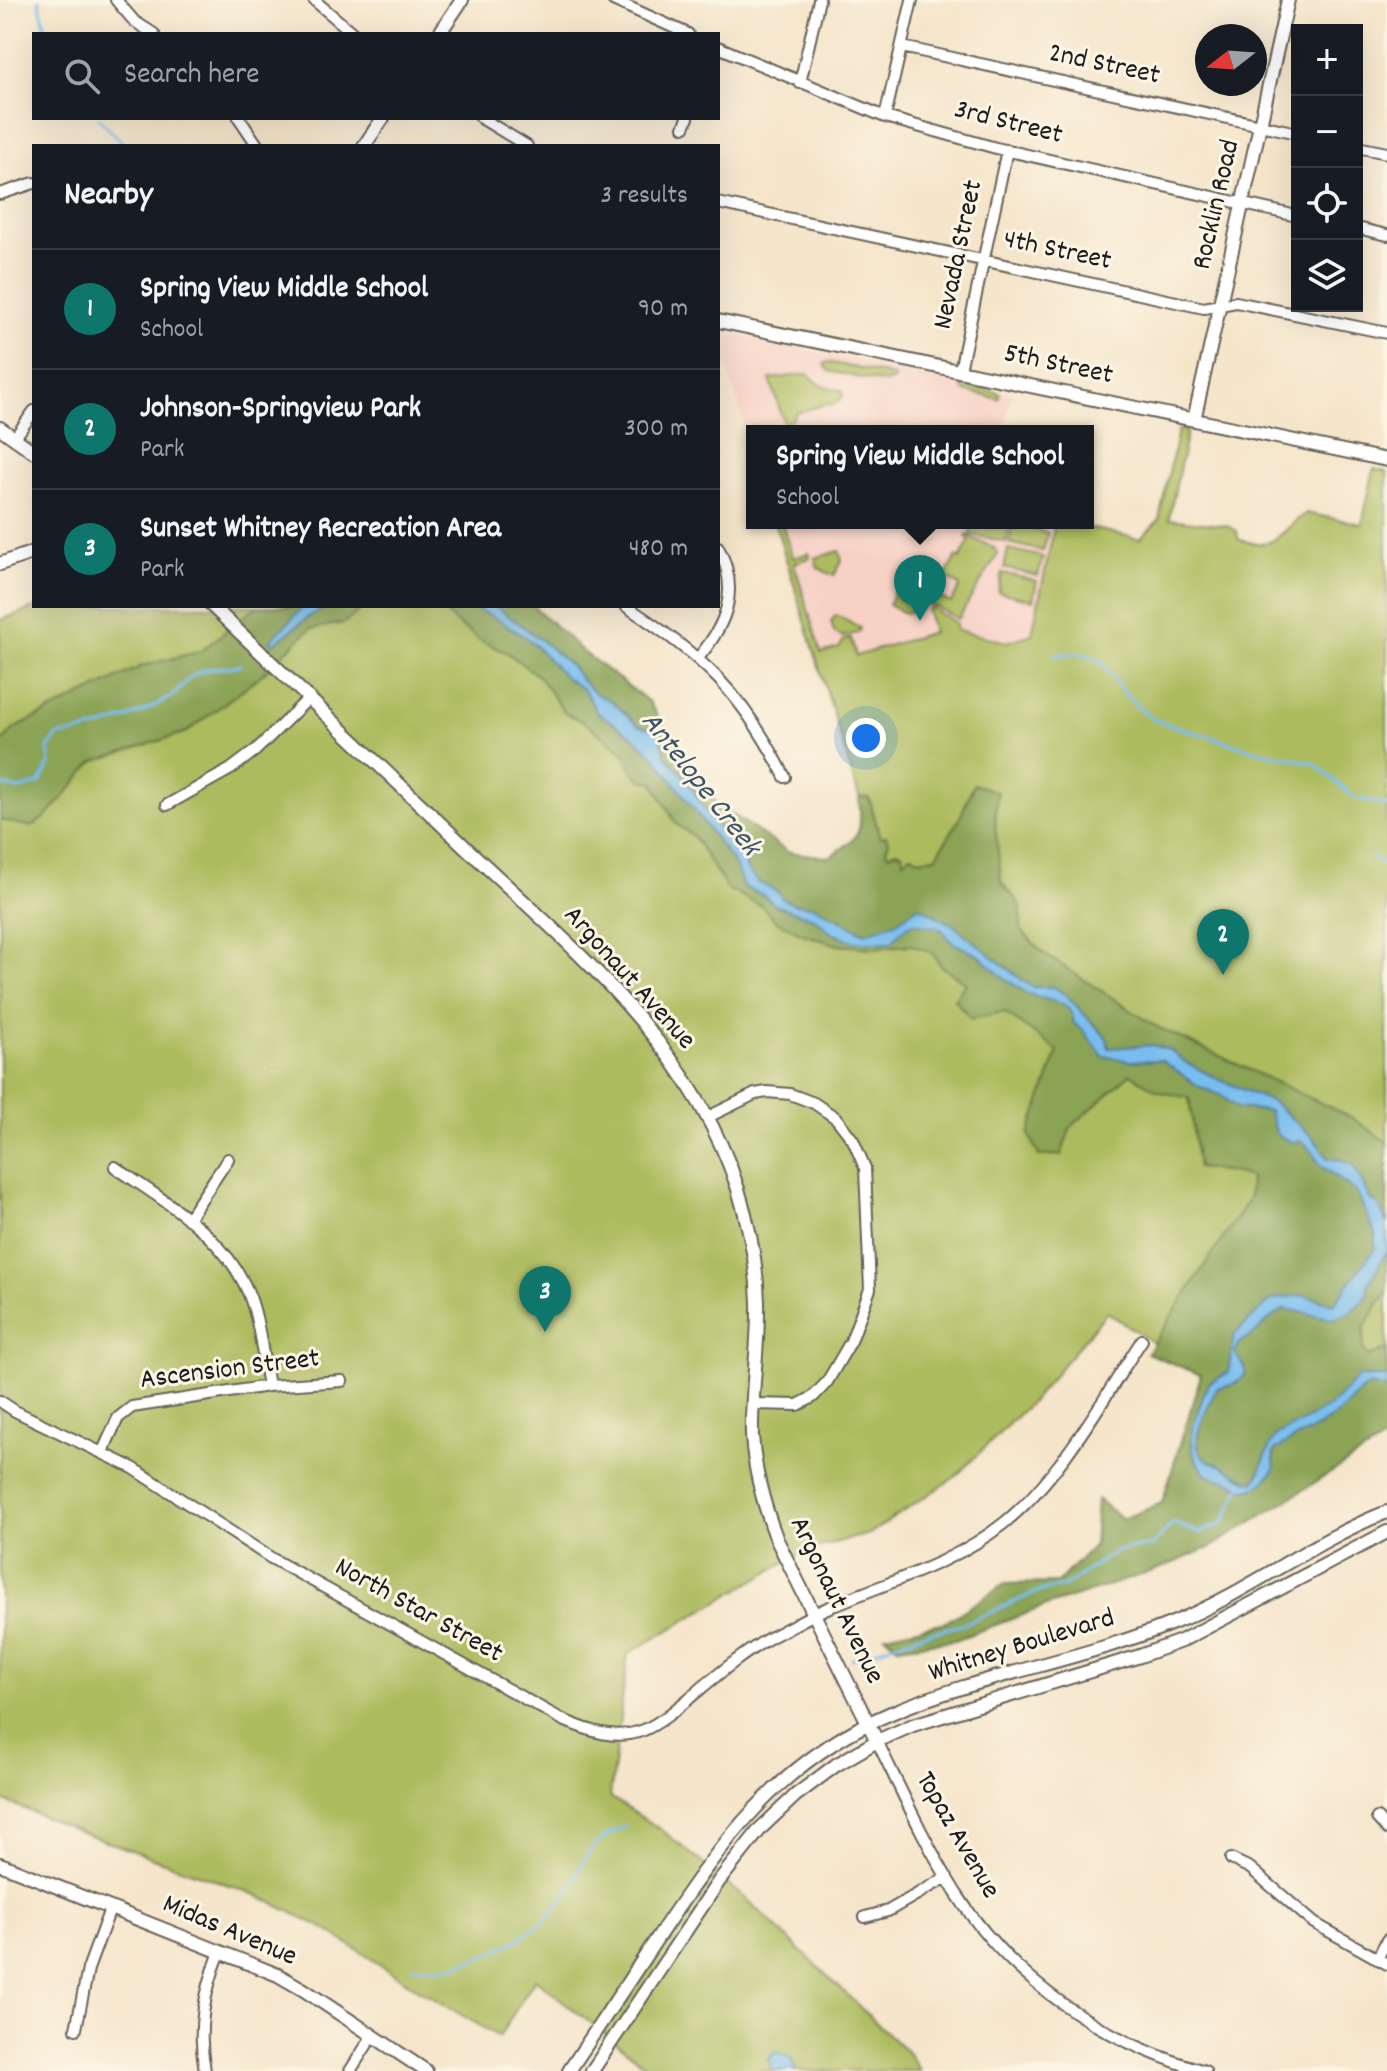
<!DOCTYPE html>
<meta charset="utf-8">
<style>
body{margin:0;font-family:Dekko,sans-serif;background:#20242c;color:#f1f3f6}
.controls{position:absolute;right:24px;top:24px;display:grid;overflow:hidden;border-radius:0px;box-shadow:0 8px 32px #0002}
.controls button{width:72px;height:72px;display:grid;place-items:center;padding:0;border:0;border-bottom:2px solid #363941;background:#171b24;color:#f1f3f6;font:40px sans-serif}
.compass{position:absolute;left:1195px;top:24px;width:72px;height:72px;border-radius:50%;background:#171b24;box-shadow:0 8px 32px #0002;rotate:253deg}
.you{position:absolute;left:866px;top:738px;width:28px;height:28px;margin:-20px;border:6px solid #fff;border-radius:50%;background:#1a73e8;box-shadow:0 0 0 12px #1a73e833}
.badge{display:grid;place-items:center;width:52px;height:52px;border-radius:50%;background:#0f766e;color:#fff;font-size:26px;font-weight:700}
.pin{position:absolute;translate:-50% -66px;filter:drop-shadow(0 2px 4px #0008)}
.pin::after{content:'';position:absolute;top:42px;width:28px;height:24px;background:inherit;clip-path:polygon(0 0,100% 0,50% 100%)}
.popup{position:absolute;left:746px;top:425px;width:348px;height:104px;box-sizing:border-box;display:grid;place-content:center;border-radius:0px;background:#171b24;filter:drop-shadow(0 2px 6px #0005);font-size:26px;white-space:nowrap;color:#9ea1a6}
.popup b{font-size:30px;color:#f1f3f6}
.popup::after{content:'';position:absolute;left:50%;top:100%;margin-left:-16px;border:16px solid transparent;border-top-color:#171b24}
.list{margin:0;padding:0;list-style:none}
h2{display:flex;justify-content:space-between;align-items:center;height:104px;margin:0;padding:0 32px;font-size:34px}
h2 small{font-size:26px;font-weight:400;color:#9ea1a6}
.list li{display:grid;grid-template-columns:52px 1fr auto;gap:24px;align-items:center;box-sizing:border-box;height:120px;padding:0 32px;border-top:2px solid #363941}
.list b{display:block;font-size:30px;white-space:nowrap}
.list p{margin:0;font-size:26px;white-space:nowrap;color:#9ea1a6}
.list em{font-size:26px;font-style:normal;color:#9ea1a6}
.icon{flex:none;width:44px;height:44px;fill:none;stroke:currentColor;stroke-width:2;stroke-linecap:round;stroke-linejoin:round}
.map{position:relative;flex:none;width:1387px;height:2071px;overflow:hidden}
.search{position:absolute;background:#171b24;box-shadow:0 8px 32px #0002;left:32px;top:32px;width:688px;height:88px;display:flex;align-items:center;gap:20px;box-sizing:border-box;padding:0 28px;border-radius:0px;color:#9ea1a6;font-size:30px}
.panel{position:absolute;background:#171b24;box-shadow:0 8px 32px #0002;left:32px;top:144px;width:688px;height:464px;border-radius:0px}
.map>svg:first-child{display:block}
</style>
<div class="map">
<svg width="1387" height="2071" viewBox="0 0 1387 2071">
<rect width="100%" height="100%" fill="#fcf5e5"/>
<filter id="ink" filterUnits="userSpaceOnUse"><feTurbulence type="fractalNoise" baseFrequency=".0125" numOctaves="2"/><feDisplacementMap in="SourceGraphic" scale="16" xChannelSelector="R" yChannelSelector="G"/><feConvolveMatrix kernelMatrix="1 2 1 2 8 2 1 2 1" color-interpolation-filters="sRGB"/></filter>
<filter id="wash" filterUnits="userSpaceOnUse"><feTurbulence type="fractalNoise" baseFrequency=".006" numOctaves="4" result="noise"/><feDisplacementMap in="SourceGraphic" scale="32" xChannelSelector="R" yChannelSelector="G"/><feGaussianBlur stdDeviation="1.8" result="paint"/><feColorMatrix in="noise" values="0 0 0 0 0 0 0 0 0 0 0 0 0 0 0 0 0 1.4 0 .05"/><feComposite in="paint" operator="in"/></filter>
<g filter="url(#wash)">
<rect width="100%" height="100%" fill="#f5e5ca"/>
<!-- built -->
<path fill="#f7d1c6" d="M718 331 1012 394 1004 431H752V449L718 338Z
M775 523H1055L1032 634 881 866Z"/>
<!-- green -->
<path fill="#adbb5e" stroke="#646c3d" stroke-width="2" d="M828 362 894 376V380L885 383 829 371 824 364Z
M808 374 821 385 843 391V397L833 405 826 404 796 413 792 420 784 423 770 379Z
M961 384 1000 393 999 399 964 391Z
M1184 429 1187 432 1169 519 1228 526 1237 531 1238 539C1277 553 1278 532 1306 513L1362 524 1374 469 1387 472V1437L1201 1375 1107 1312 1034 1399 955 1477 869 1534 806 1550 628 1654 610 1797 662 1830 750 1902 910 2055 920 2071H652L535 1979 499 2037 416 1988 322 1927 256 1895 81 1832 0 1799V620L40 606H533L583 652 649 702 684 761 717 804 759 847 975 922 974 784 959 820 936 857 903 861 901 853 897 851 888 855 880 837 869 799 859 797 775 523H782L793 558 809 553 810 558 794 563 821 653 839 648 844 640 851 638 856 656 933 632 927 612 929 607 956 623V630L1007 642 1032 634 1055 523H1068L1140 539 1159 520 1178 430Z
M972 523H1010L1006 542 970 534Z
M1013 524 1048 533 1043 551 1009 543Z
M967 535 994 548 998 554 958 619 930 604 935 595 951 603 960 586 945 577 956 557 960 559 970 540 966 537Z
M1008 549 1043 557 1038 576 1004 568Z
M839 551 842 560 834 576 818 568 815 558Z
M1002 573 1037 581 1033 600 998 592Z
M936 576 937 580 922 608 917 610 910 585Z
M905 586 913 611 904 613 888 605 896 588Z
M836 615 860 628 858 633 842 637 834 632 831 621Z"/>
<!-- forest -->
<path fill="#8aa355" stroke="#536038" stroke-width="2" d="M257 606 364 607 344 623 310 629 260 676 187 732 93 762 50 813 32 827 0 820V744L15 728 142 666 201 651Z
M439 606H533L583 652 649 702 684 761 717 804 788 852 829 857C861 836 862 835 859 797L869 798 880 837 886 836 889 842 886 850 888 854 897 851 902 853 903 860 911 855 919 859 936 857 959 820 974 784 997 792 995 823 1001 881 1021 906V930L1043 953 1157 1027 1351 1117 1387 1142V1291L1364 1328 1363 1348 1369 1357 1387 1349V1438L1211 1547 1156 1570 1049 1605 955 1640 897 1647 885 1635 946 1622 1005 1584 1057 1583 1094 1545 1097 1499 1122 1519 1162 1503 1201 1375 1147 1353 1249 1199 1250 1177 1232 1172 1198 1168 1189 1098 1158 1091 1130 1074 1071 1127 1061 1155 1039 1156 1029 1134 1058 1051 1004 1012 971 1019 954 999 966 983 942 967 931 952 911 945 872 948 838 945 802 934 776 921 762 906 727 889 693 836 676 824 653 782 641 780 634 773 623 752 584 722 565 713 539 677 508 653 481 641 455 622Z"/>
<!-- water -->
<path fill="#78bdef" stroke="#4a6c86" stroke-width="2" d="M308 606H330C307 614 293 631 273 644L270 641 300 610Z
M465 606H495L541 640 570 665 584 683 598 695 612 701 639 726 659 730 666 756 686 778 710 818 745 860 747 870 758 882 777 891 783 899 795 904 815 906 865 933 896 922 919 906 952 924 1026 983 1034 987H1054L1066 995 1107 1038 1109 1048 1152 1045 1170 1050 1185 1062 1218 1079 1273 1102 1312 1136 1329 1159H1338L1354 1166 1370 1199 1379 1205 1387 1224V1251L1369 1283 1367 1297 1351 1312 1334 1319 1285 1309 1268 1320 1257 1332 1239 1343 1235 1353 1245 1367V1375L1235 1384 1216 1388C1211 1406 1183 1443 1207 1460 1212 1463 1219 1464 1225 1467 1235 1472 1242 1481 1254 1482 1264 1468 1265 1449 1276 1436L1330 1406 1358 1377H1387V1390L1371 1385C1353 1394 1350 1405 1336 1415 1317 1431 1293 1436 1273 1452L1275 1469C1268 1477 1262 1486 1251 1489 1242 1492 1237 1484 1228 1481 1218 1477 1227 1482 1216 1479 1205 1476 1195 1461 1193 1451 1188 1429 1201 1403 1208 1383L1228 1373 1234 1335 1269 1302 1278 1298 1305 1295 1334 1304 1375 1248V1233L1356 1192 1319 1164 1313 1152 1302 1141 1292 1142 1277 1135 1269 1111 1237 1108 1220 1095 1200 1087 1161 1060 1130 1061 1103 1056 1083 1030 1074 1024 1072 1014 1065 1005 1028 994 1000 975 980 956 953 943 941 929 915 923 907 926 891 942H855L831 933 816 919 775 905 763 895 743 887 735 865 655 757 633 736 597 712 584 690 566 678 531 641 499 620 475 608Z
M776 2052 792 2058V2065H795L796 2071H772L769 2059Z"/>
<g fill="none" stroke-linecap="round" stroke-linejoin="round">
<!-- stream -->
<path stroke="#78bdef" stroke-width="3" d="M39 0 47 34
M98 118 126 146
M1054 655C1067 654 1080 652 1092 657 1105 662 1110 675 1118 685 1128 698 1140 710 1154 720L1257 751 1314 763 1355 798
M0 785 20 789 40 783 50 762 48 748 57 736C94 731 136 718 169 698 180 691 186 678 197 673 211 666 226 669 240 665
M1359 799 1387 805
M1372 857 1387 866
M852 1659 923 1634 961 1625 1039 1591 1063 1587 1116 1551 1153 1545 1173 1523 1200 1533 1223 1523 1242 1485
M413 1966C425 1968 437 1969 450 1967 485 1960 539 1933 560 1904 584 1871 580 1842 626 1827"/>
</g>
</g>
<g filter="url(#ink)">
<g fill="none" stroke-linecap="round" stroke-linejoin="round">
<!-- minor casing -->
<g stroke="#686259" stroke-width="14">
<path id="minor" d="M116 0 134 21 154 34
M314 0 354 34
M613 0 688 34
M718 47 885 117 996 148 1297 216
M902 47 1297 133
M800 83 819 0
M885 117 912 0
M239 118 258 146
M481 118 527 146
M684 127 688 118
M1357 147 1387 153
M0 194 34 183
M718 203 1204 308 1236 302 1387 333
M1357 228 1387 235
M960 370 1007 150
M14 439 34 411
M626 606C704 658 742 692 785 777
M698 658C727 624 740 589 718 547
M167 805 231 769 256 750 309 698
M708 1117 755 1094 767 1092 790 1094 814 1103 836 1118 853 1140 865 1168 870 1289 851 1341 827 1382 813 1397 798 1405 753 1404
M115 1167C169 1205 233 1239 253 1306 261 1332 263 1359 268 1386
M188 1219 228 1159
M0 1401 15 1411 133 1468 271 1558 563 1720C589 1731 616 1741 644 1730 664 1721 681 1705 698 1691 721 1672 745 1652 771 1637 789 1628 807 1617 825 1609 886 1582 951 1566 1004 1523 1059 1479 1103 1399 1142 1340
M102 1453 118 1418 132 1407 268 1386 342 1381
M877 1741C902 1792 926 1845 956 1893 1012 1981 1106 2044 1205 2071
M1377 1818 1387 1829
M1231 1859 1250 1868 1314 1923 1387 1964
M865 1917 888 1911 947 1877
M1377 1959 1387 1940
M76 2029 88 1969 110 1909
M205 2071C197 2029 204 1992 220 1952
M350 2071 373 2035"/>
</g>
<!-- tertiary casing -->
<g stroke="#686259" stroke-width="16">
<path id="tertiary" d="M439 34 462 0
M364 146 383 118
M718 321 1387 460
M1194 420 1288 0
M0 428 34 452
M0 564 34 552
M212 606C295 685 378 764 462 844 568 944 692 1044 738 1189 749 1225 757 1264 758 1302 759 1346 751 1390 752 1435 754 1471 764 1506 777 1540L877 1741
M0 1864 278 1975 304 1990 426 2071
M569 2071C598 2027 627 1984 656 1940 720 1844 779 1760 891 1713 981 1675 1082 1660 1173 1623 1247 1593 1312 1541 1387 1512
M592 2071 719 1881 761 1828 796 1795 836 1765 877 1741 913 1725 1140 1656 1181 1641 1387 1532"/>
</g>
<!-- minor -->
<use href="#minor" stroke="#fff" stroke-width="10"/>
<!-- tertiary -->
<use href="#tertiary" stroke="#fff" stroke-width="12"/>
</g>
</g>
<g text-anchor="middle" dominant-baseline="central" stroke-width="6" stroke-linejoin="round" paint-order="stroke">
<!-- street labels -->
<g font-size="28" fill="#1c1c1c" stroke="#fcf5e5">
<text transform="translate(1104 66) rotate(12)">2nd Street</text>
<text transform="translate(1008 124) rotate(14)">3rd Street</text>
<text transform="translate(1218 205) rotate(-77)">Rocklin Road</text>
<text transform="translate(1057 252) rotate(12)">4th Street</text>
<text transform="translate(960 255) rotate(-78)">Nevada Street</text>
<text transform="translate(1058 366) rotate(12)">5th Street</text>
<text transform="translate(628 979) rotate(48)">Argonaut Avenue</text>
<text transform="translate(230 1371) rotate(-7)">Ascension Street</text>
<text transform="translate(835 1601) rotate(64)">Argonaut Avenue</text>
<text transform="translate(418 1612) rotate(29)">North Star Street</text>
<text transform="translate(1022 1647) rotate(-17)">Whitney Boulevard</text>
<text transform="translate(956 1836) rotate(60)">Topaz Avenue</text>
<text transform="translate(229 1932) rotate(23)">Midas Avenue</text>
</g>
<!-- water labels -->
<g font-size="30" font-style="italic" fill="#3c5466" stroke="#fcf5e5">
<text transform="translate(699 785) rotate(52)">Antelope Creek</text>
</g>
</g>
</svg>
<div class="controls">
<button>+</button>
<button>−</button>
<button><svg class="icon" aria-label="locate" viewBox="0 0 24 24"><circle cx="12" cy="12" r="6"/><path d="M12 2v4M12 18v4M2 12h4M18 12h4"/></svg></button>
<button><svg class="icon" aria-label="layers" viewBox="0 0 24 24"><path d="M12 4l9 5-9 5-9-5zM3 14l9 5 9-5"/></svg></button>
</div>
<svg class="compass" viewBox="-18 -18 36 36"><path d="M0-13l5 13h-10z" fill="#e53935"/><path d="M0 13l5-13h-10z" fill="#9ea1a6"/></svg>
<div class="you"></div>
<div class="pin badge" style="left:920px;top:621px">1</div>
<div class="popup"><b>Spring View Middle School</b>School</div>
<div class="pin badge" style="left:1223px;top:975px">2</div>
<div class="pin badge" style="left:545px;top:1332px">3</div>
<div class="search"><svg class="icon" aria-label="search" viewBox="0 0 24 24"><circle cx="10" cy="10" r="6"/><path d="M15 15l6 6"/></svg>Search here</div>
<section class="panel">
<h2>Nearby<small>3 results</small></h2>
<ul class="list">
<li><span class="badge">1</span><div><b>Spring View Middle School</b><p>School</p></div><em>90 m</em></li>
<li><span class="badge">2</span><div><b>Johnson-Springview Park</b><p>Park</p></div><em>300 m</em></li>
<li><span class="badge">3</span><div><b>Sunset Whitney Recreation Area</b><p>Park</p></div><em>480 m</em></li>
</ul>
</section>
</div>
